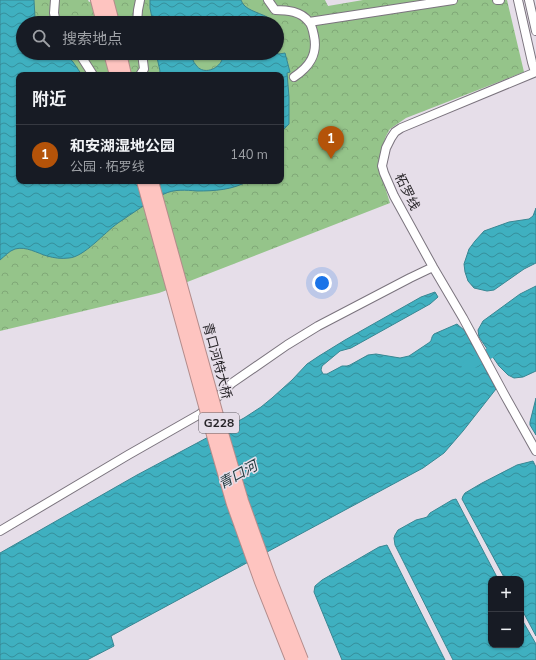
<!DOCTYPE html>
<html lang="zh">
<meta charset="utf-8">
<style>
body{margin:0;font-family:"Nunito Sans","Noto Sans SC",sans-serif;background:#20242c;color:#f1f3f6}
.controls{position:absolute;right:12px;bottom:12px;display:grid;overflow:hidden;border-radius:8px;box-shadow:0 1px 3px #0004}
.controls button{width:36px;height:36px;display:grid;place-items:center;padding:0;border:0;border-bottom:1px solid #363941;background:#171b24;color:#f1f3f6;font:20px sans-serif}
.you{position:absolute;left:322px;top:283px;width:14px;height:14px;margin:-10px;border:3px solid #fff;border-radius:50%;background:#1a73e8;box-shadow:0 0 0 6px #1a73e833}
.badge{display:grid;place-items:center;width:26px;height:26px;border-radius:50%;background:#b45309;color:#fff;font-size:13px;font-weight:700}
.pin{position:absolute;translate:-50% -33px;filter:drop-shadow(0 1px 2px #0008)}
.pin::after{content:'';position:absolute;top:21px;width:14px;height:12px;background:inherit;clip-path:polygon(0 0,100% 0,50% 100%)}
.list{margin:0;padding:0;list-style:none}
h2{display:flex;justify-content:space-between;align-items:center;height:52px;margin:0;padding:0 16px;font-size:17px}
h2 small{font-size:13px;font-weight:400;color:#9ea1a6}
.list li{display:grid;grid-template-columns:26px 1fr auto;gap:12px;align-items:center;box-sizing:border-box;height:60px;padding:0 16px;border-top:1px solid #363941}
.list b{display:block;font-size:15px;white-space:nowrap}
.list p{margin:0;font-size:13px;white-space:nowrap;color:#9ea1a6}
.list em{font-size:13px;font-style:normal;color:#9ea1a6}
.icon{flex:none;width:22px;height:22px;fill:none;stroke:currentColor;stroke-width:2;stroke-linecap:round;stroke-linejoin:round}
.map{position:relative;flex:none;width:536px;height:660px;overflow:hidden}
.search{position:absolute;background:#171b24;box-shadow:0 1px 3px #0004;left:16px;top:16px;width:268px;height:44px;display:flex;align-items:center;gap:10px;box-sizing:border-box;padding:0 14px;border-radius:22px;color:#9ea1a6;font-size:15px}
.panel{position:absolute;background:#171b24;box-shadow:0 1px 3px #0004;left:16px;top:72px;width:268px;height:112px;border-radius:8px}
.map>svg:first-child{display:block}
</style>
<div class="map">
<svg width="536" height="660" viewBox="0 0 536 660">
<defs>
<pattern id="park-crowns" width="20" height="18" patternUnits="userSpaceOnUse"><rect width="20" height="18" fill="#95c48a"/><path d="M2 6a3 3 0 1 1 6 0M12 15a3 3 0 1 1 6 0" fill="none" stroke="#80a877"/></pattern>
<pattern id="water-waves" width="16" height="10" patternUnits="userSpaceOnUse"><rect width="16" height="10" fill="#3fb0c0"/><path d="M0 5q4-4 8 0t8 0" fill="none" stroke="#358f9c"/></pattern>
</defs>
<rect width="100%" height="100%" fill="#e6dee9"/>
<!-- park -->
<path fill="url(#park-crowns)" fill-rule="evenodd" d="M0 0H88L89 2 95 0H325L328 6 363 0H507L524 72 406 118 390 129 386 136 381 151 379 168 390 203 159 293 0 331ZM23 23H277V53H23ZM19 75H281V181H19Z"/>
<!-- water -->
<path fill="url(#water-waves)" stroke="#388692" d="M0 0H34L35 18 37 23H23V53H65L73 62 82 75H19V181H248C233 190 214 191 197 191 186 190 174 189 164 194 148 202 133 213 118 223 104 233 84 257 69 258 61 259 54 258 47 256 37 253 26 246 15 249 9 251 5 256 0 260Z
M150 0H241C244 10 258 12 267 17L269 18 271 23H153L150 8Z
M156 53H190C192 57 193 62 196 65 202 74 215 71 221 62 222 60 223 56 224 53H274L279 54 285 53 290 72 287 73 289 97V124L281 132V75H159L160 71Z
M536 208V263L524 269 494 290 487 291 474 288 468 281 465 272 464 264 469 249 475 241 484 231 509 222 529 219 533 216Z
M536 286V371L523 377 514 378 508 375 499 366 490 353 479 337 478 330 483 321 520 294Z
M435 292 438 297 430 304 351 348 340 351 322 366 321 370 323 374H327L342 366H347L350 365 368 355 376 354 400 358 409 356 430 342C432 340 431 337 434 334L457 324 465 331 496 389 463 431 444 453 423 468 111 636 114 646 87 660H0V553L137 475 244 418 261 407 272 398 292 380 307 364 319 356 345 340 421 297Z
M536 398V435L530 425V422Z
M533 461 536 467V636L521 608V579H505L462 499 463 496 465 493 482 483 517 465Z
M456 499 498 579H491V645H521V618L536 644V660H453L395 545 394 538 395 535 398 530 416 520 424 518 427 517 430 513 452 500Z
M387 545 388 547 445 660H342L314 592 315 586 322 580 379 547Z"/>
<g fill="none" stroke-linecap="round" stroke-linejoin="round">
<!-- river -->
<path stroke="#3fb0c0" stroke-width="11" d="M467 366 490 353"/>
<!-- minor casing -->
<g stroke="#7b747e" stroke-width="10">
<path id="minor" d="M55 0 54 13 56 23
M268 0 275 10C287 10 301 11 309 22 312 25 313 31 314 36 318 55 309 67 294 77
M497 0H500
M518 0 532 62 535 72
M529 0 536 31
M309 22 453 0
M137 23 138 10 140 0
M79 53 93 75
M536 72 401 128 395 132 391 138 386 148 382 166 384 173 394 196 433 267 463 318 504 394 536 451
M140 75 144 69 142 53
M0 531 128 455 200 414 232 383 287 345 318 326 410 278 433 267"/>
</g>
<!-- highway casing -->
<g stroke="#b38c8b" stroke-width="14">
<path id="highway" d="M97 0 103 23
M107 0 113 23
M110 53 116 75
M120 53 125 75"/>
</g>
<!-- minor -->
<use href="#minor" stroke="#fff" stroke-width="8"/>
<!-- highway -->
<use href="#highway" stroke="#fec4c0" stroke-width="12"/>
<!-- highway-bridge casing -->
<g stroke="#b38c8b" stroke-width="14" stroke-linecap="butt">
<path id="highway-bridge" d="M143 181 213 435 233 504 261 582 292 660
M152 181 222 433 242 501 270 579 302 660"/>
</g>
<!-- highway-bridge -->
<use href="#highway-bridge" stroke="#fec4c0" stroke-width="12"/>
</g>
<g text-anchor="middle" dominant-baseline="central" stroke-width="3" stroke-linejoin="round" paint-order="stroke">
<!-- shield labels -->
<rect fill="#e6dee9" stroke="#605c62" stroke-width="1" x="199" y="413" width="40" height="20" rx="3"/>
<g font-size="12" font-weight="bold" fill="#272428">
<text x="219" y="423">G228</text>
</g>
<!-- street labels -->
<g font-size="13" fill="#272428" stroke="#e6dee9">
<text transform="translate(407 192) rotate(64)">柘罗线</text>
<text transform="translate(217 361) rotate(75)">青口河特大桥</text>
</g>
<!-- water labels -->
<g font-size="14" font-style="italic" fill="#213a3e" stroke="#e6dee9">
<text transform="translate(238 475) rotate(-29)">青口河</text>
</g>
</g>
</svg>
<div class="controls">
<button>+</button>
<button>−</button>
</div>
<div class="you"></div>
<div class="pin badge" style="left:331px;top:159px">1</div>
<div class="search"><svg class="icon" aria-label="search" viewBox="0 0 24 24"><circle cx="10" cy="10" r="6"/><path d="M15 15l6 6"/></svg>搜索地点</div>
<section class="panel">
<h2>附近<small></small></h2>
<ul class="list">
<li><span class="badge">1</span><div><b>和安湖湿地公园</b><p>公园 · 柘罗线</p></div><em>140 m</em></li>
</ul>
</section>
</div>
